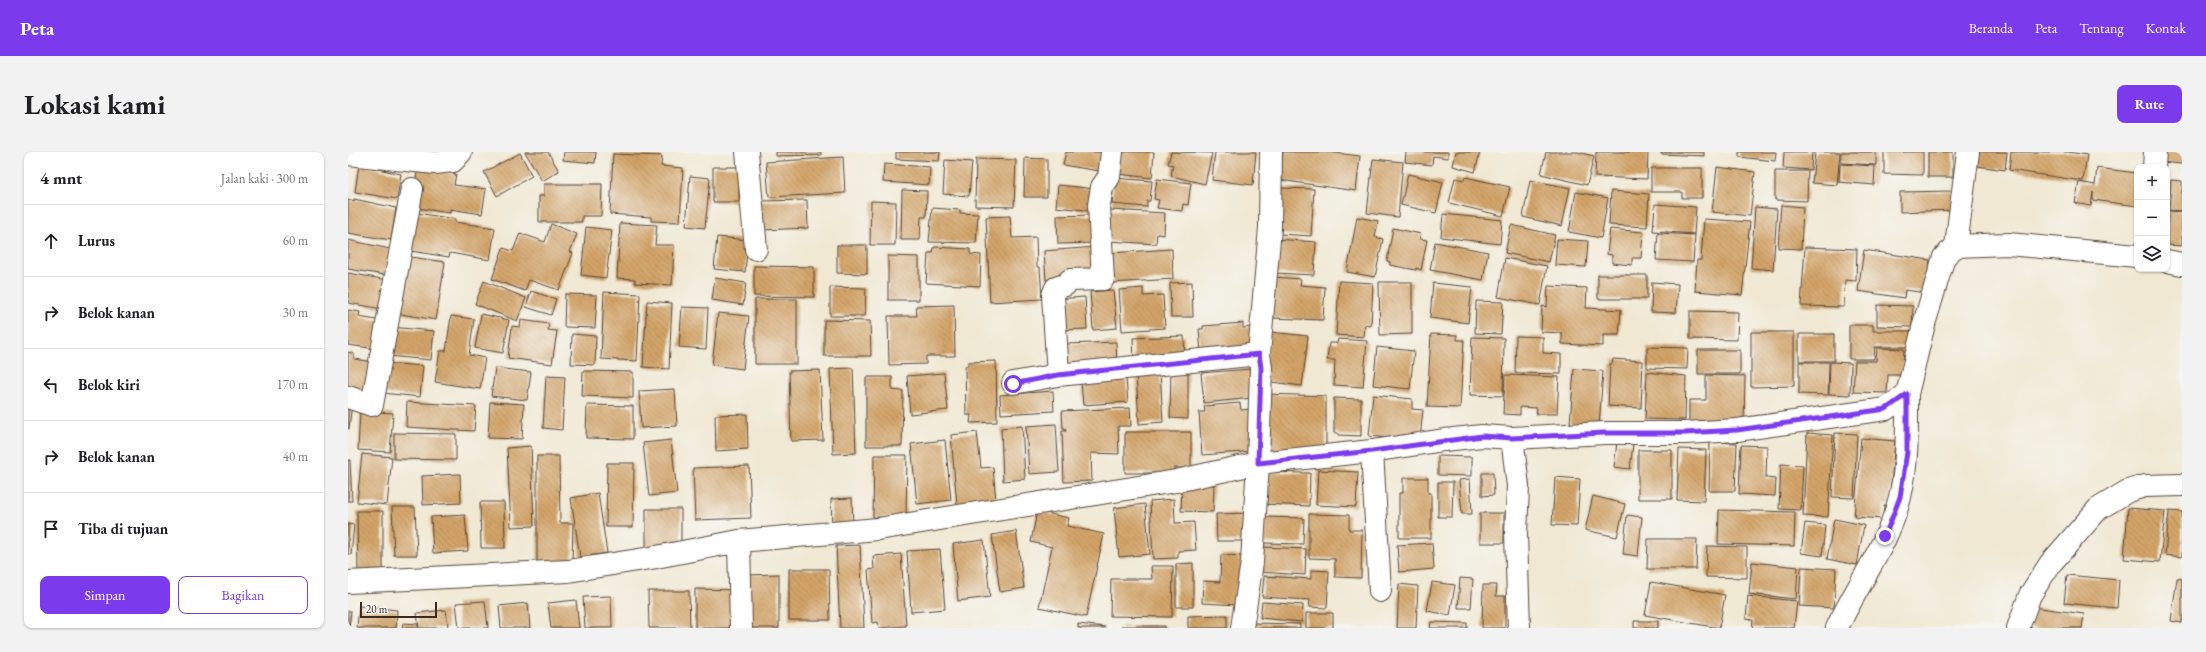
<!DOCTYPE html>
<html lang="id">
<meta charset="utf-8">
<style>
body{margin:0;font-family:"EB Garamond",serif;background:#f2f2f2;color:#202124}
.controls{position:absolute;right:12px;top:12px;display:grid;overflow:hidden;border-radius:8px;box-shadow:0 1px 3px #0004}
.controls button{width:36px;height:36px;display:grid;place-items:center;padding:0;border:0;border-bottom:1px solid #e0e0e0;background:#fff;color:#202124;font:20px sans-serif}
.scale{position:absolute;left:12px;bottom:10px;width:77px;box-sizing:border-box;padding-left:4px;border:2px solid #3b2a1e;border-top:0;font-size:11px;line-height:14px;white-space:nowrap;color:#3b2a1e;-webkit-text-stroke:3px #f6f6f2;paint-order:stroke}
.stop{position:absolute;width:12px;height:12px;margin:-9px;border:3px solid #7c3aed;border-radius:50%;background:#fff}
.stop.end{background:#7c3aed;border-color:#fff;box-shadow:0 1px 4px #0008}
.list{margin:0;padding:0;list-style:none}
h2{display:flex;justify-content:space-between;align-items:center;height:52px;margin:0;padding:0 16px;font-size:17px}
h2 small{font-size:13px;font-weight:400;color:#757577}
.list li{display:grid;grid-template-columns:26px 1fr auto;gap:12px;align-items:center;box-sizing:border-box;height:72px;padding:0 16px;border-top:1px solid #e0e0e0}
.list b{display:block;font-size:15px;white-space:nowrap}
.list em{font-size:13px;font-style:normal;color:#757577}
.actions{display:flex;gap:8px;padding:12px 16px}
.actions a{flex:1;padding:9px 0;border:1px solid #7c3aed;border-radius:8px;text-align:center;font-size:14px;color:#7c3aed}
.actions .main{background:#7c3aed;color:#fff}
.icon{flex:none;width:22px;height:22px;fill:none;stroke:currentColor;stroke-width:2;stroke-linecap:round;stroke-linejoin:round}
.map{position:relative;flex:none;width:1834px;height:476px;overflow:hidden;border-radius:8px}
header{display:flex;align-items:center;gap:24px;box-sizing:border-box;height:56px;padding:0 20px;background:#7c3aed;color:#fff}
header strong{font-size:19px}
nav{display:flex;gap:22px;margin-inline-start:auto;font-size:14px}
.intro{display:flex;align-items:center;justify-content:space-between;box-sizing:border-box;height:96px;padding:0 24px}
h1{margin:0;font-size:28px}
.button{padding:10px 18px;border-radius:8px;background:#7c3aed;color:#fff;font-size:14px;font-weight:700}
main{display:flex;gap:24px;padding:0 24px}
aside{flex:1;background:#fff;border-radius:8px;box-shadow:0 1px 3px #0004}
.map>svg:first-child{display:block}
</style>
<header>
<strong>Peta</strong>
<nav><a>Beranda</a><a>Peta</a><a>Tentang</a><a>Kontak</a></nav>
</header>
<div class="intro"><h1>Lokasi kami</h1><a class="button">Rute</a></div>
<main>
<aside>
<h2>4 mnt<small>Jalan kaki · 300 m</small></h2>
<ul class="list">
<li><svg class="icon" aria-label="ahead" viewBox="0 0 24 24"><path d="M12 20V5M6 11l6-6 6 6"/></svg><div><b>Lurus</b></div><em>60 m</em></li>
<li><svg class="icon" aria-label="right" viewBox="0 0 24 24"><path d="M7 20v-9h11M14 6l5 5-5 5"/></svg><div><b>Belok kanan</b></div><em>30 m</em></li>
<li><svg class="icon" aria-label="left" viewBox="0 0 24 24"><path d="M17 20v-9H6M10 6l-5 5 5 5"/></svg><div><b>Belok kiri</b></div><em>170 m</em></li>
<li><svg class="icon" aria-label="right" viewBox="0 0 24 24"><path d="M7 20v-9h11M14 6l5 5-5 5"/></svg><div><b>Belok kanan</b></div><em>40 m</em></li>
<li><svg class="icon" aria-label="arrive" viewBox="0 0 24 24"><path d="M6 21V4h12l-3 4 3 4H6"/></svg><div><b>Tiba di tujuan</b></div></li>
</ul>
<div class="actions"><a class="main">Simpan</a><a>Bagikan</a></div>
</aside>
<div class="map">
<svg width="1834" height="476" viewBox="0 0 1834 476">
<defs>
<pattern id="building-back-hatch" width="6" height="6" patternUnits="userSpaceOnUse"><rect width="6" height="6" fill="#d3a469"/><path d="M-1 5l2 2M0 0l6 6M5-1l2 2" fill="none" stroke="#ac8656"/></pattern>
</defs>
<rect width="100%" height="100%" fill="#f6f6f2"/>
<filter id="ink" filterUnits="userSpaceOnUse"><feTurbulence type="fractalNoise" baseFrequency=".025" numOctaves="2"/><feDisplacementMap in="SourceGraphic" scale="8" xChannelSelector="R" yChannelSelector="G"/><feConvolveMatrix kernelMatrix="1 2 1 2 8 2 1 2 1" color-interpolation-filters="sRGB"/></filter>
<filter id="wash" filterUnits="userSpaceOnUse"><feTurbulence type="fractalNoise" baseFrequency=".012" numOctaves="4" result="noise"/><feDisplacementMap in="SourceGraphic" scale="16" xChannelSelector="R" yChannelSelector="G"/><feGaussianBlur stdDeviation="0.9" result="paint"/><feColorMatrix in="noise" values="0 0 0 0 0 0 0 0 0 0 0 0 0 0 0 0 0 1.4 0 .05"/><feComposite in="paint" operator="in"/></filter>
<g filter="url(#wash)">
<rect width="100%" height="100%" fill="#f0e8d3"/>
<g id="blocks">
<!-- building -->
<path fill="url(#building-back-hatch)" d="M177 0H200L211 19 194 29Z
M216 0H248L247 11 215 8Z
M428 0H473V3L428 4Z
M548 0H592L591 9 548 7Z
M718 0H761L757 20 715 13Z
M772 0H806L804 26 770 22Z
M823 0 864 1 857 32 823 24 825 13 820 12Z
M867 0H908L905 33 864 28Z
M935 0H979L1012 4 1008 39 932 28Z
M1058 0H1100V6L1085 4 1084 13 1057 10Z
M1108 0H1132L1127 20 1105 14Z
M1198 0H1229L1246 4 1239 33 1193 22Z
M1248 0H1300L1299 27 1247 25Z
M1313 0H1356V4L1313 2Z
M1391 0H1428L1427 9 1391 5Z
M1436 0H1464L1463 18 1435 16Z
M1467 0H1492L1489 33 1464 31Z
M1493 0H1528V13L1493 11Z
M1536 0H1575V23L1536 22Z
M1580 0H1605V25H1580Z
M1624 0H1659L1657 18 1622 13Z
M1663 0H1720L1739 3 1735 29 1661 18Z
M1814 0H1834V12L1813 10Z
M172 1 184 24 149 44 136 20Z
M265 2 314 4 313 14 335 16 332 70 303 69V65L262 62Z
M495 5 497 41 421 45 418 10Z
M677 6 699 7V45H676Z
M628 7 668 8 666 55 627 54Z
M1025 7 1055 10 1050 65 1019 61Z
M597 8 624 10 621 44 595 42Z
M536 12 582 15 581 33 535 30Z
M1492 12 1527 14 1526 33 1491 30Z
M11 13 53 22 49 47 7 40Z
M70 15 108 22 106 33 138 37 134 62 102 57V61L63 55Z
M365 15H391V50H365Z
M1369 15 1407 20 1402 64 1364 60Z
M1303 16H1354V46H1334V40H1303Z
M1749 16 1789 21V54L1745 48V40L1743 54 1727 51 1731 30 1747 33Z
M1427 19H1460L1459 49 1427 48Z
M1060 22 1095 30 1088 61 1053 53Z
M342 24 362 26 357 76 338 74Z
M1117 25 1162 35 1155 64 1101 51 1107 26 1116 28Z
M766 26 804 29 802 49H799V55L764 52Z
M809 27 843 31 840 53 835 52 834 59 809 56 811 48 806 47Z
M1182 28 1222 36 1214 74 1175 65Z
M1823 28 1834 29V59L1821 58Z
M196 32H254L253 64H234V70H191V44H196Z
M710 33 748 37 745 59 708 55Z
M933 36 966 37 963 84 931 82Z
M554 38 579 39 578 65H573L572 88H553Z
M1263 39 1301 42 1299 75 1261 73Z
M1604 39V58L1552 60V40Z
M1228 40 1260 46 1253 86 1221 80Z
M6 47 48 56 43 88 0 81V48L6 49Z
M459 48 460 76 414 78 413 49Z
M523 49 548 50 547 93H522Z
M1307 52 1348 55 1346 82 1305 79Z
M1433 53 1455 55 1453 97 1430 96Z
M1407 55 1429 57 1425 118 1403 116Z
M584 56 612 58V61L630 62 628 91 581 90Z
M762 58 817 61 816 83 809 82 808 92 760 89Z
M1820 59 1834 60V94L1819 93Z
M62 60 107 67V70L147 76 142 108 102 101 101 105 56 98Z
M1095 62 1154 68 1152 92 1093 85Z
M746 63 747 91 710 92 709 64Z
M662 64 664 86 688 85 689 115H692L694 147 642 150 638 65Z
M1009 65 1030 69 1027 85 1035 87 1027 125 999 120Z
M1356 67 1402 70 1394 143 1347 139 1349 108H1353Z
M272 71 309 73 307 93H326L324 133 287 131V127L269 126Z
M203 72 229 82 222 100 225 101 211 138 181 128 177 139 144 127 155 96 165 99 172 81 197 90Z
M1163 73 1207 83 1201 110 1157 101Z
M238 75 264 78 258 126 233 123Z
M1045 76 1073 82 1072 87 1079 88 1073 118 1068 116V118L1042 113V110L1039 109Z
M1262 77 1295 80 1293 106H1284V113L1264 111V103L1259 102Z
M1310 81 1347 83 1345 110 1308 108Z
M369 85 400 88 397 120 366 117Z
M928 87 968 90 966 123 926 121Z
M1209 87 1240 89 1238 115 1207 113Z
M0 88 42 97 37 123 0 117Z
M1087 90 1140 100 1135 128 1082 118Z
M489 93H519V122L489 121Z
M586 95 622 97V102L633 103 632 134 578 131 580 101H585Z
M748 95 751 123 698 128 696 99Z
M1457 95 1509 97 1508 129 1497 128 1496 155 1453 154Z
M824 97 825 127 764 131 762 101Z
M1516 98 1582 108 1578 141 1557 138 1556 146 1510 139Z
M56 104 97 110 88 168 47 161Z
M540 104 571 105V148H540Z
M1157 106 1199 114 1192 153 1150 145Z
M406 114 466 115V145L406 144Z
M0 121 40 128 35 157 0 151Z
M1250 123H1299V147H1250Z
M925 125 953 127 952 133 977 135 975 168 923 166Z
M367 126 398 131 395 153 364 148Z
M136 129 178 146 169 169 127 152Z
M991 129 1025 131 1023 174 1017 173 1016 185 988 183Z
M844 130 845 165H823L822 131Z
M1031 130H1064V182L1032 183Z
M1304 130 1330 132 1328 161 1303 160Z
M1085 131 1124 135 1120 171 1082 166Z
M1200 134 1239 136 1238 156 1273 158 1271 183H1255V194L1214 192V181L1193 180 1194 154 1199 155Z
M482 135 518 136 517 164H482Z
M795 136V144L815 143 817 176 774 179 771 138Z
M765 138 769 176 745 178 742 140Z
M183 139 208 147 203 163 178 155Z
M256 140 292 142 289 209 253 207Z
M217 142 249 143 247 176 216 175Z
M737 145 739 177 710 178 708 147Z
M407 147H449V212H407Z
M299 149 324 151 321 217 295 215Z
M1128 149 1155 150 1153 182 1127 181Z
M606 153 607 204H578V212L541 213 540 164H569L568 154Z
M1529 153 1565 154 1564 175 1529 174Z
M334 155 360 156 358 197 331 195Z
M0 158 12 160 11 165 34 169 29 197 0 193Z
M1342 159 1390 160 1389 188 1342 187Z
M370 161 401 164 395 217 364 213Z
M133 162 161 168 155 201 127 196Z
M103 164 126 167 121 203 137 206 132 237 87 230 92 199H98Z
M173 168 201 172 200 178 209 179 204 212 160 206 164 174 172 175Z
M476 168 522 169 523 204H476Z
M895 171V176L904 175 906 197 853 201 851 177H855V174Z
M1501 173H1525V179H1562V195H1527L1526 207H1501Z
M42 175 86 179 83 208 39 204Z
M922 180 960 184 954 234 916 229Z
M1403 180H1446V234L1403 235Z
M224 182 248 184 247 213 223 212Z
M1083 182 1109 183V188H1116L1112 256 1079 255Z
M1451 182H1486V209H1451Z
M836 184 837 207 786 209 785 186Z
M1168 184 1195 185V201L1213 202V222L1167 221Z
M1124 185 1156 186 1155 244 1122 243Z
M990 187 1019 189 1015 235 986 233 987 208H979L981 191H989Z
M768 190 769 214 720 216 719 192Z
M1029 195 1066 199 1062 237 1025 233Z
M1299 195 1340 196 1339 217 1299 216Z
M1529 196 1556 197 1555 223H1540L1539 241 1505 240 1507 209H1528Z
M1350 198H1392V222H1350Z
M0 200 6 202V207L26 210 21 239 0 236Z
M1265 207 1295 209 1293 256 1260 254 1262 212H1264Z
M648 209 649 270 622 271 623 263H618L617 214H620V210Z
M1451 210H1481L1480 243 1451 242Z
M1482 210 1503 211 1502 243 1481 242Z
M37 211 75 214 72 245 34 241Z
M147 216 183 220 179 248 143 244Z
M505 216 508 301 485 302 482 217Z
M823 216 840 217V267L822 266Z
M902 217 904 246 856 251 853 221Z
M1226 217 1255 219 1251 275 1222 272Z
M472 218 475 288 443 289 441 219Z
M235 219 285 220V246L234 244Z
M812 219 815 270 791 272 788 220Z
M1299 220 1338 224 1337 268 1297 267Z
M596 221 600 258 562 262 559 224Z
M1157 223 1211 225 1209 262H1188L1189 256 1172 255V263L1155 262Z
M1358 223 1397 224 1396 271 1341 270V248H1358Z
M198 224 217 225 214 278 195 276Z
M518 225H544V238L555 239 554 294H518Z
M778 227 780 250 735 253 733 230Z
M327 237 329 274 293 276 291 239Z
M705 239 706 259 653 262 652 243Z
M918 242 978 244V303L917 302Z
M1025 243 1064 247V257L1075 258 1072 286 1060 288 1021 284Z
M986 246 1013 247V284L990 283V281H986Z
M0 250 4 251 1 277H0Z
M59 250 128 254 126 279 58 275Z
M142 250 176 252 174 287 140 286Z
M892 251 893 258 904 257 908 299 854 303 851 260H857L856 254Z
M239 253 285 254V287L238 286Z
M782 256 783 274H770L771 302 743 301 744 329 716 330 714 279H718L717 276H715L714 259Z
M12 259 45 261 42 300 10 298Z
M399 262 400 297 368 299 367 263Z
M708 272 711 320 681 322 678 274Z
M674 274 677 327 655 329 653 276Z
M629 280 633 316 645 315 648 350 609 354 603 283Z
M777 280H843V316H826V321H777Z
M46 281 108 282V308L46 307Z
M1459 281 1485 283 1480 365 1455 364Z
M1487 281 1509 282 1506 346 1484 345Z
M1513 286 1547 289 1541 353H1536L1535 367 1506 365Z
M323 288 329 341 301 344 295 291Z
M597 288 603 348 569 352 563 292Z
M1269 290 1285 292 1282 317 1266 315Z
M1362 290 1389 291 1387 339H1361Z
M1393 293 1419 294 1418 326 1428 327 1427 344 1391 342Z
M183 294 186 374 163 375 159 296Z
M1331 297 1358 298 1356 349 1329 348Z
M1290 298H1324V347H1290Z
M14 302 44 305 39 353 9 350Z
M526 303H559L558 366 525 365Z
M189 304H211L212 371H225L224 411H189Z
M1090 304 1124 305V324L1090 323Z
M0 308H2L4 349H0Z
M259 311H286L285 375H258Z
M1433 312 1455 313 1453 358 1431 357Z
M401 314 403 366 347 368 345 316Z
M970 318 1010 320 1008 355 968 353Z
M914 320 962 321 961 354 913 352Z
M1134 321H1145L1146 343 1134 344Z
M112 322 113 351 75 353 74 324Z
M1207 325 1232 327 1229 374 1204 373Z
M1055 326H1080V341H1083V386H1051V341H1055Z
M1122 327 1124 362H1114L1111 328Z
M1090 330H1105L1104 365H1090Z
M834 333H866L865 360 833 359Z
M250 341 259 401 232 405 223 346Z
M1245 344 1277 352 1269 385 1237 378Z
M504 346 505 374 484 375 483 347Z
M826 347 827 371 846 370 848 398 830 399V406L805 407 802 349Z
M132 350H156L157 396H133Z
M797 352 802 402 771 405 766 356Z
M44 355H67L69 403H46Z
M1780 356 1817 359 1812 410 1776 407Z
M298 357H333V397H298Z
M1371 358 1447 360 1446 394 1370 392Z
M9 359H35V422H10Z
M689 359 721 366 719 374 756 382 738 465 691 455 704 395 683 390Z
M1821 359 1834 360V405L1817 403Z
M901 361 900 389H869L868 362Z
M1132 361H1156V391H1132Z
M961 362 1001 363V378H1014L1013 426 987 425V407L961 406Z
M117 363 120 399 85 401 83 365Z
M1279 363 1294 365 1290 404 1275 402Z
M917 365 956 366 955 392 916 391Z
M1486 367 1516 373 1509 413 1479 407Z
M1457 371 1477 373 1474 404 1453 401Z
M0 372 6 373 3 403 0 402Z
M668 379 676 436 652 440 644 383Z
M1300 387H1349L1348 417H1299Z
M636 388 642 445 610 449 605 392Z
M1084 391 1086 417 1051 420 1049 393Z
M512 393 516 476H492L488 394Z
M1359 394 1399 395V426L1358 425Z
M913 395 958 397 957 423 911 420Z
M592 397 597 457 563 460 559 399Z
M553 402 558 474 531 476 530 470 524 471 520 418 526 417 525 404Z
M873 403 898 404 891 453 854 451 855 429 872 430Z
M1404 410 1450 415 1448 447 1401 442Z
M845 411V455H828V412Z
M803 414H825L824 465 762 464 763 427H804Z
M1453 415 1488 417 1486 456 1451 454Z
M441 417H481L482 468H441Z
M963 418 981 419 979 456 961 455 962 448 914 445 916 424 963 427Z
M431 422V476H399V423Z
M1719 423 1771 428 1769 456 1716 451Z
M1112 426 1125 427 1123 456H1110Z
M1829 426 1834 427V471L1823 469Z
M1084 430 1107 433 1102 463 1079 459Z
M1303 430 1377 443 1371 476 1297 463Z
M1051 432 1070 434 1068 476H1049Z
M1135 433H1149L1148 444H1157V476H1134Z
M347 437 390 438V476H347Z
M300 439H341L342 476H301Z
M263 444 264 476H237L235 445Z
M1400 444 1449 449 1446 476H1404L1405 468 1398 467Z
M228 448 231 476H203L200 451Z
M137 449 140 476H111L108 451Z
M914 450 955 453 954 470 912 466Z
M180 451 182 476H153L151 454Z
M11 454 49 458 48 476H9Z
M1685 455 1736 462 1734 476H1682Z
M98 458 100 476H71L69 461Z
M0 459H3L1 475H0Z
M958 461H985V476H958Z
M879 463V476H840V464Z
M1286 469H1310V476H1286Z
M1083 470 1119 471V476H1082Z
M55 471 70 472V476H54Z
M902 471 952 472V476H902Z
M730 472 757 475V476H730Z
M773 474H817V476H773Z"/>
</g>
</g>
<g filter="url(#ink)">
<use href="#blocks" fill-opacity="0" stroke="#564639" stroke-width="1"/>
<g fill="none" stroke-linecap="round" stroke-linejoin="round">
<!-- street casing -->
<g stroke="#564639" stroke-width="24">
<path id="street" d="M399 0 408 97
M0 2 87 11 105 9 113 0
M1806 15 1807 0
M1608 94 1620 0
M1819 109 1834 112
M710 223 705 143 708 136 717 133 722 128 755 127 751 53 754 35 761 25 764 0
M665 231 710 223 911 202
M0 245 24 253 64 37
M1164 286 1170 334 1168 382 1171 476
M1024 299 1032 439
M391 389 393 476
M0 430 220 419 303 406 391 389 530 377 828 329 910 311 1024 299 1096 288 1134 284 1164 286 1256 281H1337L1389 278 1538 257 1559 242 1576 172 1596 105 1608 94 1660 92 1789 104
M894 476 904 410 910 311 913 216 911 202 922 76 923 0
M1489 476C1509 433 1541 391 1552 345 1560 311 1559 276 1559 242
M1670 476 1682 443 1702 412 1750 357 1780 339 1797 334 1834 333"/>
</g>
<!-- street -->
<use href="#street" stroke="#fff" stroke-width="22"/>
</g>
</g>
<g fill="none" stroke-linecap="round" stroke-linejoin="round" filter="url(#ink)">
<!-- route -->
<path stroke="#7c3aed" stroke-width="5" d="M665 232 710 223 911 202 913 216 910 311 1024 299 1134 284 1164 286 1256 281H1337L1389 278 1538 257 1559 242V300L1552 345 1537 384"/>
</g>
</svg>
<div class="controls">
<button>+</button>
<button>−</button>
<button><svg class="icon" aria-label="layers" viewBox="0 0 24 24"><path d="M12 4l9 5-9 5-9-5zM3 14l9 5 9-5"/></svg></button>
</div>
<div class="scale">20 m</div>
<div class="stop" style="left:665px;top:232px"></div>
<div class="stop end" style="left:1537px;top:384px"></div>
</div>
</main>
